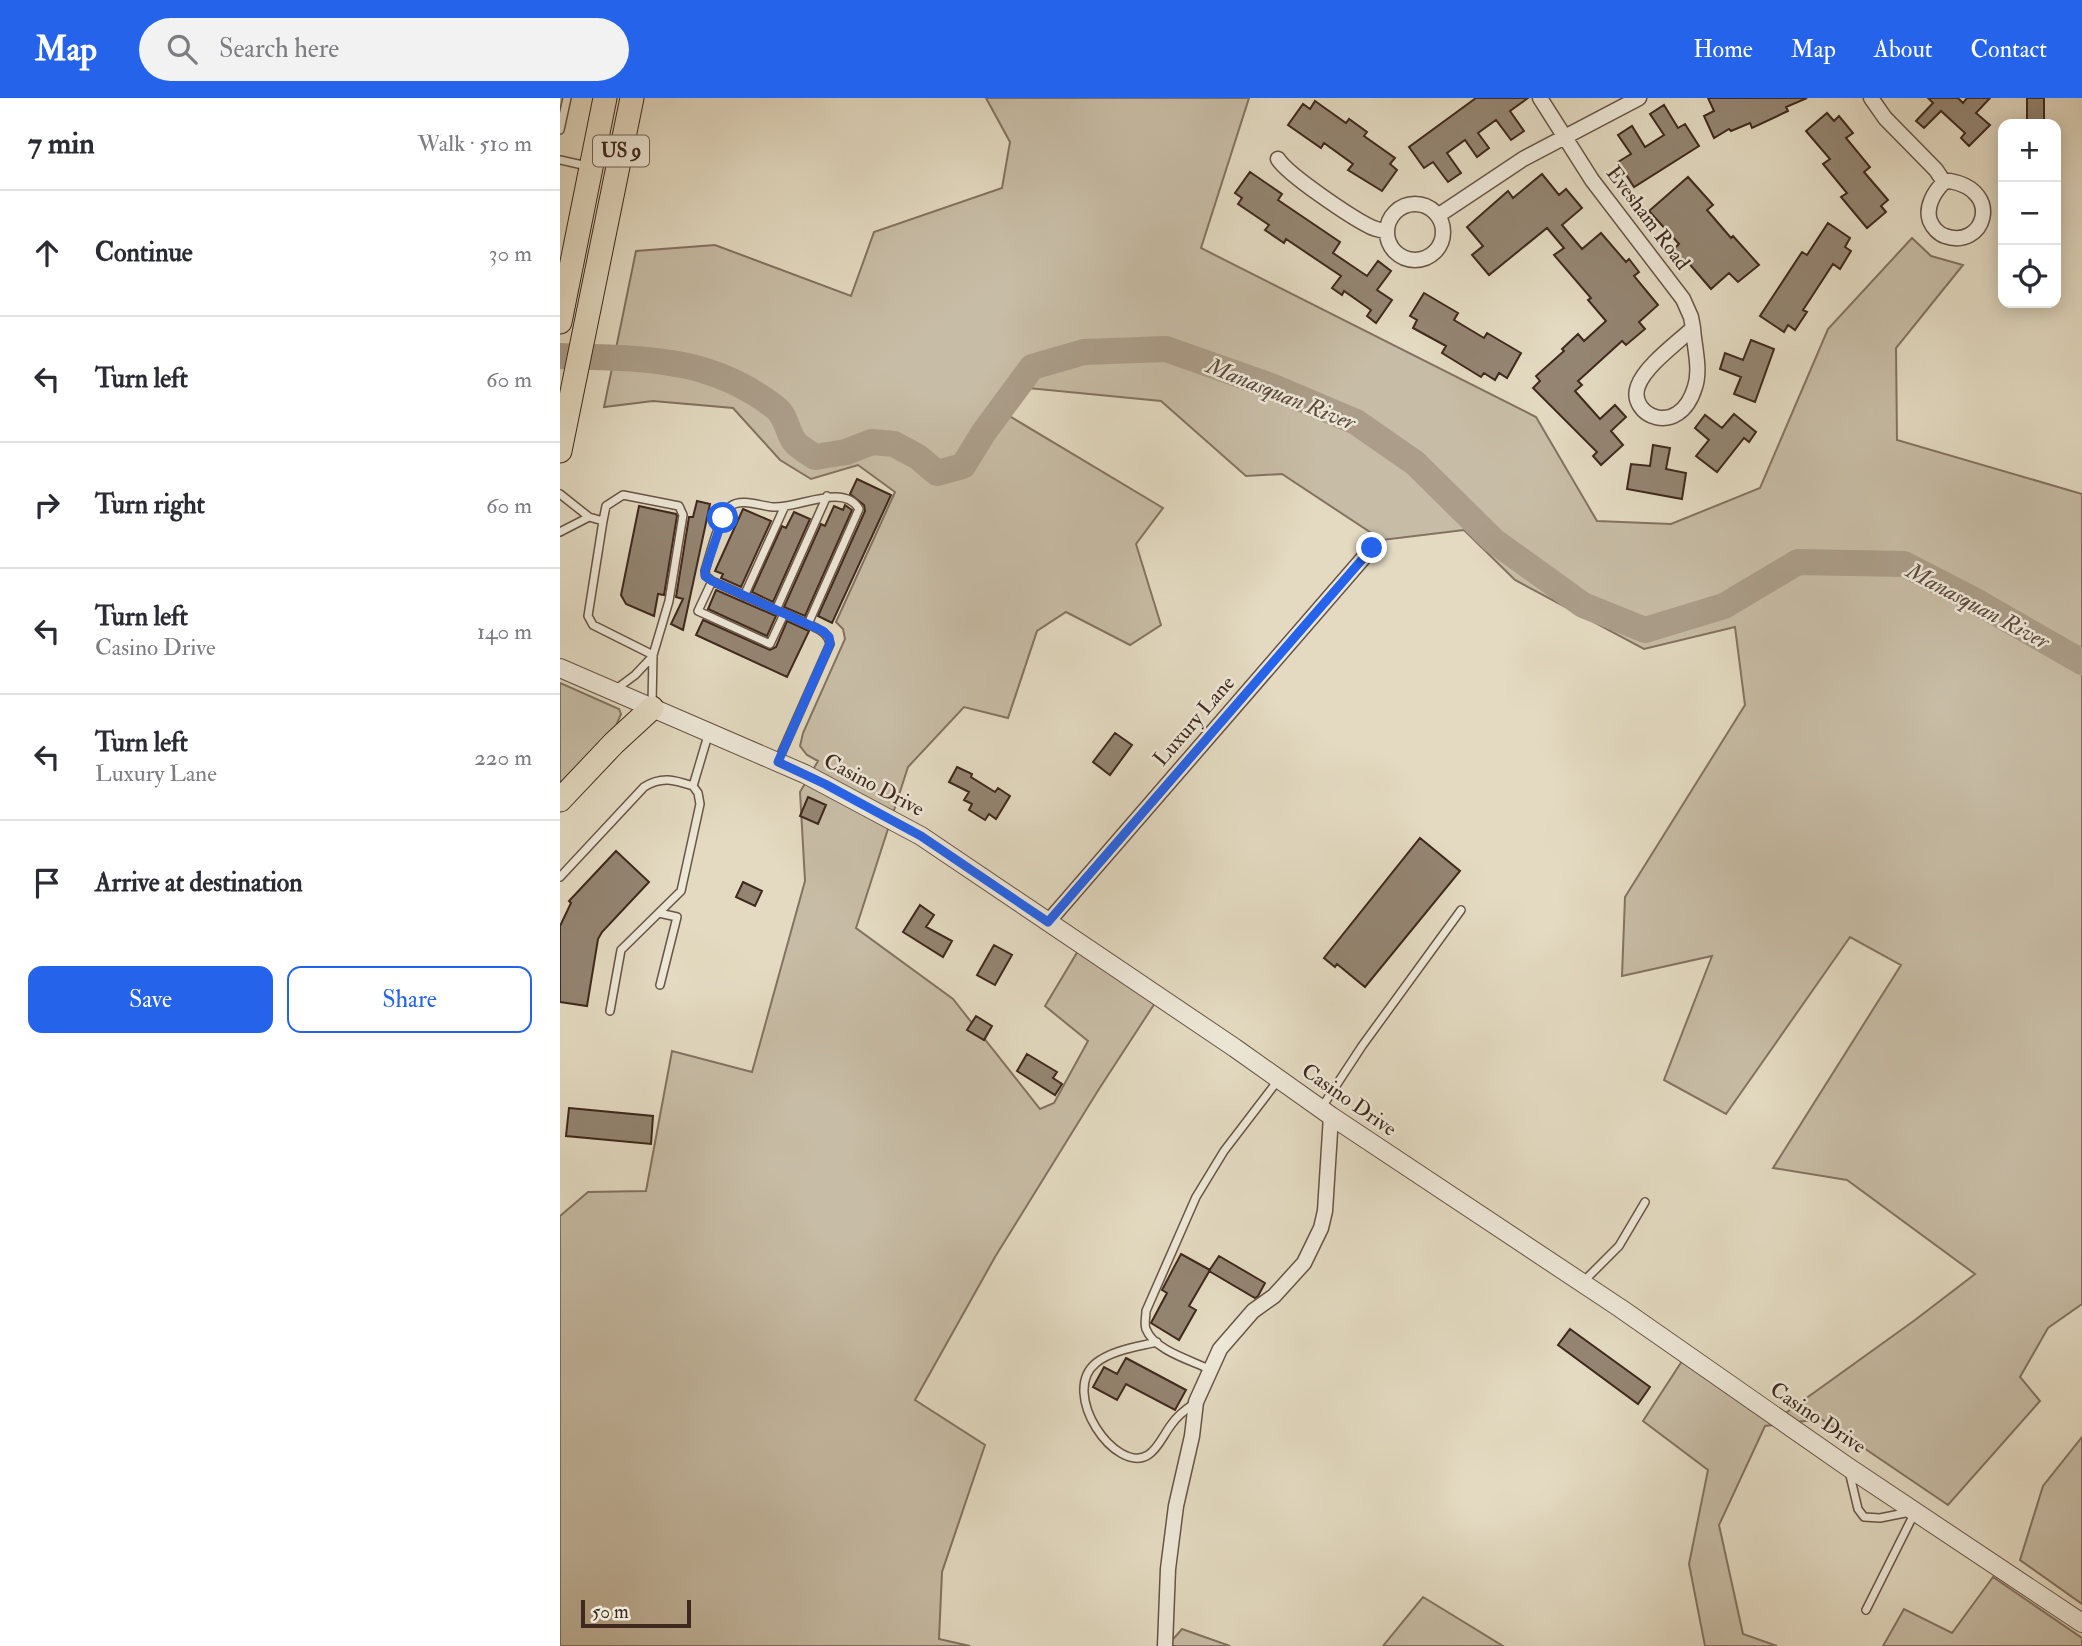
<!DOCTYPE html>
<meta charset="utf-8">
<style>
body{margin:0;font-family:"IM FELL Double Pica",serif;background:#f2f2f3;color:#2b2b33}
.controls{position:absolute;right:21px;top:21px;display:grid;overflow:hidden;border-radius:14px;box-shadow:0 4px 18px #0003}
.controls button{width:63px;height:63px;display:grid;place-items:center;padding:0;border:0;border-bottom:2px solid #e1e1e2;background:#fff;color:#2b2b33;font:35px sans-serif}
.scale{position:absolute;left:21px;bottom:18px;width:110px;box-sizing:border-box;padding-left:7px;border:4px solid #3f281d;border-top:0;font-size:19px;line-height:24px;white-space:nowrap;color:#3f281d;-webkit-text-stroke:5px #ede7d7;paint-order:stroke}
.stop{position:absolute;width:21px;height:21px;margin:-16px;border:5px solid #2563eb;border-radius:50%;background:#fff}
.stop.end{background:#2563eb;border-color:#fff;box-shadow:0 2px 7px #0008}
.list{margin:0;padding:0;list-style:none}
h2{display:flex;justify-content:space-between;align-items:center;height:91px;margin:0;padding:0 28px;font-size:30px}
h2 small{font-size:23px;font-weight:400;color:#7c7c81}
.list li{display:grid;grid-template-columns:46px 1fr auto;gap:21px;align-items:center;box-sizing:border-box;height:126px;padding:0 28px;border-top:2px solid #e1e1e2}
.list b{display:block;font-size:26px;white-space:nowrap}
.list p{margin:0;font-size:23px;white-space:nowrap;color:#7c7c81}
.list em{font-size:23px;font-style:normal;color:#7c7c81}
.actions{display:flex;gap:14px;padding:21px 28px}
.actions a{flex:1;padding:16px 0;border:2px solid #2563eb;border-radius:14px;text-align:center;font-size:24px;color:#2563eb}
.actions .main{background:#2563eb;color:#fff}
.icon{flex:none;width:38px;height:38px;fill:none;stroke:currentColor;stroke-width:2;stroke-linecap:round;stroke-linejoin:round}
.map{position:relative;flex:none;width:1522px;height:1548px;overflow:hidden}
header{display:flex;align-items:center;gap:42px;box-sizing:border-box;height:98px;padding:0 35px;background:#2563eb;color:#fff}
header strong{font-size:33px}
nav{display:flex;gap:38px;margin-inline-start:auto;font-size:24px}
.search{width:490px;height:63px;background:#f2f2f3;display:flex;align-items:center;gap:18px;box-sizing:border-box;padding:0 24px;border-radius:38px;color:#7c7c81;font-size:26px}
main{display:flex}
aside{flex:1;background:#fff}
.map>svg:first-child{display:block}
</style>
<header>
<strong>Map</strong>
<div class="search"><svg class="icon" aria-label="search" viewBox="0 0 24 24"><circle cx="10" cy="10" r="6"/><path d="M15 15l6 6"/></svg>Search here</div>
<nav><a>Home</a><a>Map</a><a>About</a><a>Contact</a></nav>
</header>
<main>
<aside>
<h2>7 min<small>Walk · 510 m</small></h2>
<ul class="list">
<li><svg class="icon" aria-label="ahead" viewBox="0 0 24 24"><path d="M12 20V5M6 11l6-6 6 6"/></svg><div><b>Continue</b></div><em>30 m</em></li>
<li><svg class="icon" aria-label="left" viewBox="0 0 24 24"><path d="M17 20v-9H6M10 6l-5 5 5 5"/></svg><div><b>Turn left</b></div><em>60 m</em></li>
<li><svg class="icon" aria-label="right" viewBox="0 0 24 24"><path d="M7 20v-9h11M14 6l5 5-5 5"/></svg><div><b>Turn right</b></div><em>60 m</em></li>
<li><svg class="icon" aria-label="left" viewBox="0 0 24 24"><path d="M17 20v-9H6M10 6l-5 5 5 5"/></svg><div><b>Turn left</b><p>Casino Drive</p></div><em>140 m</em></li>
<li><svg class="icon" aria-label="left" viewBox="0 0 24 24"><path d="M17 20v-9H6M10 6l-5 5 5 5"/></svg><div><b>Turn left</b><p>Luxury Lane</p></div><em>220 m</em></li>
<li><svg class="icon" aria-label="arrive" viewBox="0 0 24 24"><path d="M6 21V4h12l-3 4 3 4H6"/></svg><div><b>Arrive at destination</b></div></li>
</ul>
<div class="actions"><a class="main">Save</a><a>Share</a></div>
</aside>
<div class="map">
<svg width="1522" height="1548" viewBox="0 0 1522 1548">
<rect width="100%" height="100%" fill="#e3dac1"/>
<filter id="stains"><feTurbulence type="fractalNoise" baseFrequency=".00286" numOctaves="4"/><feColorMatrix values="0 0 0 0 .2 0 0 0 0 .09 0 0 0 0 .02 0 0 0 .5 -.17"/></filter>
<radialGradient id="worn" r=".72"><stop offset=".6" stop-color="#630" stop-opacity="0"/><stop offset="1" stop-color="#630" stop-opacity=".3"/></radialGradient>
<!-- green -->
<path fill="#c7bca5" stroke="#837261" stroke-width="2" d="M426 0H689L641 150 976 319 1037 423 1111 426 1200 390 1268 231 1352 140 1371 158 1403 167 1336 250 1337 342 1522 396V1206L1488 1230 1460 1279 1480 1303 1388 1407 1261 1321 1205 1328 1159 1427 1183 1536 1217 1548H1145L1129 1466 1148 1372 1083 1323 1126 1257 1220 1319 1355 1222 1415 1176 1287 1082 1213 1070 1341 867 1290 839 1166 1016 1104 982 1152 858 1062 878 1065 799 1185 607 1175 529 1084 551 955 482 904 432 822 442 722 376 686 378 601 303 468 290 436 310 603 410 576 446 601 527 570 547 506 514 477 533 448 620 404 609 348 669 296 830 393 901 480 1011 494 1005 528 943 485 908 518 853 595 905 539 991 435 1159 355 1302 425 1347 382 1474 379 1541 410 1548H0V1118L28 1094 86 1093 112 953 192 974 245 783 240 694 258 663 247 657 240 648 243 635 285 541 283 531 276 524 335 394 298 367 251 381 220 362 173 310 93 303 44 309 76 153 155 147 291 198 314 134 442 90 450 44Z
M0 585 59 611 61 616 56 628 0 690Z
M1522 1339V1506L1460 1462 1483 1388Z
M1433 1479 1522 1540V1548H1323L1344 1511 1392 1535Z
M863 1499 943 1548H823Z
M622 1531 670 1548H607Z"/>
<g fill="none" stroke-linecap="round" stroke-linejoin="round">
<!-- river -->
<path stroke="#ab9d89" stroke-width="26" d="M0 258C81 261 148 257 216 310 226 318 227 333 234 343 238 349 248 354 255 359L286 354 312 344 334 346 358 359 377 375 403 368 424 334 472 269 524 254 606 251 711 288 796 324 855 365 934 443 1023 507 1085 532 1164 508 1238 464 1344 466 1412 501 1522 564"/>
</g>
<!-- building -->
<path fill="#948572" stroke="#3f281d" stroke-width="2" d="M916 0H968L950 13 964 33 951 42 936 22 918 35 929 50 917 59 905 42 887 55 901 75 888 84 873 64 864 70 849 49Z
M1148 0H1247L1226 9 1228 13 1192 30 1190 25 1171 33 1169 31 1154 40 1144 18 1154 13Z
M1368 0H1398L1403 5 1407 0H1430L1416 15 1430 27 1409 48 1401 40 1405 35 1381 13 1364 30 1356 23 1373 5Z
M1467 0H1484V26H1467Z
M755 3 786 25 789 21 807 34 804 38 835 60 830 66 837 72 822 93 788 72 793 66 764 45 761 50 728 27 743 6 750 11Z
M1104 7 1118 30 1125 26 1139 48 1074 89 1058 64 1071 56 1058 37 1072 28 1085 49 1104 37 1090 16Z
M1267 15 1274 23 1279 18 1293 35 1286 40 1310 69 1304 74 1328 102 1321 108 1326 114 1307 130 1281 99 1287 95 1263 66 1270 61 1246 33Z
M690 74 722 96 718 102 780 144 773 155 807 178 818 163 831 173 817 192 832 202 816 225 807 218 811 212 784 193 782 197 772 190 781 178 726 141 724 145 705 132 709 127 678 106 682 100 675 95Z
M982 76 999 97 1006 91 1022 110 1002 127 1022 151 1041 135 1066 164 1069 161 1079 174 1074 178 1098 207 1079 224 1085 231 1066 247 1062 243 1018 283 1022 287 1015 293 1040 321 1055 307 1066 319 1051 333 1063 347 1041 367 1033 358 1037 354 973 290 980 283 976 278 1004 253 1002 251 1018 236 1024 243 1046 223 1028 202 1031 200 994 157 1004 150 987 130 929 177 912 157 923 148 907 129 948 93 953 100Z
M1128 79 1153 107 1147 112 1171 140 1173 138 1199 167 1178 184 1169 175 1151 191 1126 162 1124 164 1113 152 1119 146 1089 113Z
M1268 125 1290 140 1285 149 1291 153 1280 171 1273 166 1243 212 1247 214 1235 232 1228 227 1224 234 1200 218 1242 154 1247 157Z
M864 195 898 215 894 222 924 240 927 235 961 255 947 280 939 275 935 282 924 275 921 279 882 255 886 248 853 230 857 222 850 218Z
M1191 242 1214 251 1195 304 1174 296 1181 279 1160 271 1165 255 1183 262Z
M1174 316 1196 334 1189 344 1184 340 1157 374 1136 358 1149 342 1135 330 1145 317 1162 330Z
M1093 347 1110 350 1106 371 1126 375 1122 401 1067 391 1071 366 1090 368Z
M297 381 331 397 272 525 258 518 305 413 304 407 290 396Z
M137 403 150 406 123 532 111 526 123 501 116 499 129 419H133Z
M285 407 292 412 245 518 224 509 261 426 265 428 274 408 283 412Z
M79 408 116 416 117 418 104 497 98 496 94 518 66 506 61 497Z
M183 411 211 423 181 489 161 480 163 476 155 473Z
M234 414 250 421 213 504 192 494 222 428 226 430Z
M156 492 216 518 207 538 148 511Z
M143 522 210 552 216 549 227 523 249 533 227 579 136 537Z
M555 635 572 647 550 677 533 664Z
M397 669 412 676 411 679 435 694 438 690 450 698 436 721 429 716 425 722 409 712 412 706 404 702 409 694 389 684Z
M248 699 266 707 258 726 240 718Z
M860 740 900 773 805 889 777 866 775 869 764 860Z
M56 753 89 784 42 834 38 841 27 908 0 904V828L11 805 9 803Z
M183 784 202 793 195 808 176 799Z
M360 807 374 817 366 829 392 843 383 859 343 834Z
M434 847 452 857 435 887 417 877Z
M416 918 432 928 424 942 407 932Z
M467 956 497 974 493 980 502 986 495 997 457 973Z
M9 1010 93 1018 91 1046 6 1038Z
M621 1156 650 1172 629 1208 636 1212 619 1242 591 1225 607 1195 602 1192Z
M659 1158 705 1185 698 1198 695 1200 649 1173Z
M1010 1231 1090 1289 1078 1306 998 1247Z
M566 1260 626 1292 615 1312 566 1286 557 1302 533 1289 544 1269 557 1276Z"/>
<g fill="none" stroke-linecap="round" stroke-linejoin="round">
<!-- service casing -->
<g stroke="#685446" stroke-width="10">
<path id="service" d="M0 32 7 0
M0 62 27 68
M0 396 29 419 43 423 28 518 33 527 93 557
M43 423 46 408 63 397 119 408 123 417 109 503 93 557 92 606
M0 434 29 419
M152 483 138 513 210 546 224 516
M184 498 224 410
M216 512 267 398
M55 592 75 577 93 558
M218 663 270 546C268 534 258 531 248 526L299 411C284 384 237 411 213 409 201 408 181 400 171 408 159 418 150 457 145 473L146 478 152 483 248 526
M0 779 84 689C102 678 114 682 133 688L149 634
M99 815 117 819 100 887
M50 913 61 852 121 793 140 706 138 695 133 688
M762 1009 802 948 901 812
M1022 1185 1059 1148 1085 1104
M597 1244C577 1249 552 1252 536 1265 499 1295 556 1377 588 1357 598 1351 604 1336 611 1327 617 1318 626 1311 635 1305
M649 1271C630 1262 594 1252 586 1231 584 1226 586 1219 586 1213L636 1099 664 1053 719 981
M1289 1373 1298 1411 1304 1419 1320 1420 1350 1414
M1306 1512 1355 1414"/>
</g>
<!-- minor casing -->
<g stroke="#685446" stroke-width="17">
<path id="minor" d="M980 0 1032 82 1123 201 1131 219 1133 230
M1311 0 1325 20 1376 72 1384 84
M718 61C728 77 791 119 809 128 814 131 820 132 825 133
M1390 83C1444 93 1424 152 1385 138 1379 136 1373 130 1370 123 1365 109 1374 94 1384 84Z
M827 134a28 28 0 1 1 56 0a28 28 0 1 1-56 0Z
M879 117 963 61 1079 0
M1133 230C1134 248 1141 271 1135 289 1119 342 1067 317 1078 288 1085 268 1117 245 1133 230Z
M488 824 812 450
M605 1548 608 1471 616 1408 632 1338 636 1304 660 1251 693 1213 714 1198 744 1165 761 1130 765 1113 771 1018"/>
</g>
<!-- tertiary casing -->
<g stroke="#685446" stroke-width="20">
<path id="tertiary" d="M0 570 245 676 361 738 675 950 771 1018 1060 1210 1288 1369 1522 1525"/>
</g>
<!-- trunk casing -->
<g stroke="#3f281d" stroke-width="25">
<path id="trunk" d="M0 224 45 0
M0 353 72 0
M0 702 54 645 92 610"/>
</g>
<!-- service -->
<use href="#service" stroke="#ede7d7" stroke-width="7"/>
<!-- minor -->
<use href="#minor" stroke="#ede7d7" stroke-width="14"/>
<!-- tertiary -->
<use href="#tertiary" stroke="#ede7d7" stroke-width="18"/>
<!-- trunk -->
<use href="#trunk" stroke="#e3dac1" stroke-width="23"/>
</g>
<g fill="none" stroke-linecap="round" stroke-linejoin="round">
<!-- route -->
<path stroke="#2563eb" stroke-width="9" d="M163 420 145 473V478L152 483 263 533 269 539 270 546 218 664 265 686 361 738 488 824 812 450"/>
</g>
<g text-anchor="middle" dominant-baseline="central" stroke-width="5" stroke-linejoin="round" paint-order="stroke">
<!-- shield labels -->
<rect fill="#ede7d7" stroke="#736155" stroke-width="2" x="33" y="37.5" width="56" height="31" rx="5"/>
<g font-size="19" font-weight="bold" fill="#3f281d">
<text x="61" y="53">US 9</text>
</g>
<!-- street labels -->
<g font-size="21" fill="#3f281d" stroke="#ede7d7">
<text transform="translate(1088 120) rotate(53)">Evesham Road</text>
<text transform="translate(634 623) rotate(-49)">Luxury Lane</text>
<text transform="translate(314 687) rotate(28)">Casino Drive</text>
<text transform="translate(789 1002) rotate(35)">Casino Drive</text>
<text transform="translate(1258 1320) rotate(34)">Casino Drive</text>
</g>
<!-- water labels -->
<g font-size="23" font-style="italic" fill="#5f4b3d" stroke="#ede7d7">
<text transform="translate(721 296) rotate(22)">Manasquan River</text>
<text transform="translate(1418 508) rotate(28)">Manasquan River</text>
</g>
</g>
<rect width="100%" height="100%" filter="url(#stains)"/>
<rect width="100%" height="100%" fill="url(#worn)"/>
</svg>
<div class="controls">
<button>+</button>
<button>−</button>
<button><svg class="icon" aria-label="locate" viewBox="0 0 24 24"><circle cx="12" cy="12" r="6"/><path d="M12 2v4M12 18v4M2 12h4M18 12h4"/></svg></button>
</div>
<div class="scale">50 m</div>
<div class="stop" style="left:163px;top:420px"></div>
<div class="stop end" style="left:812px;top:450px"></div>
</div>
</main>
